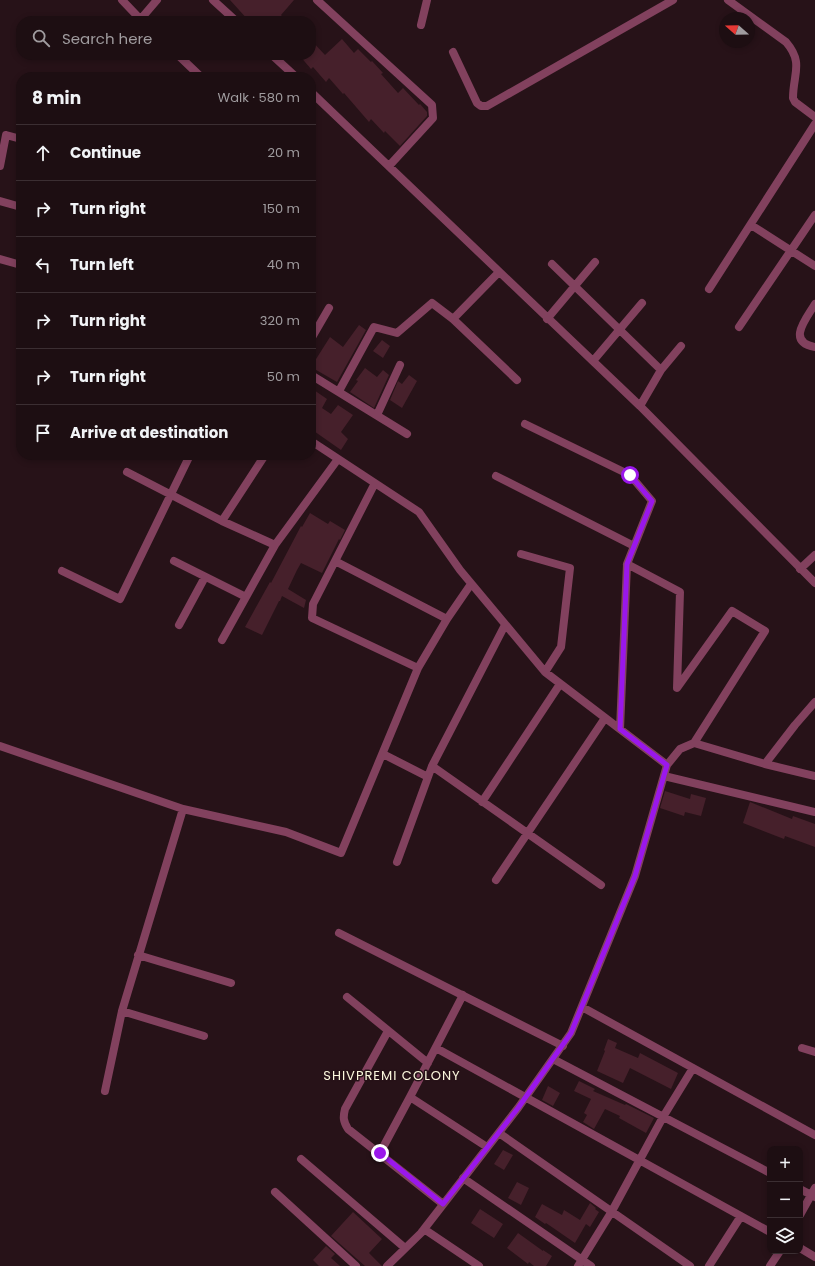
<!DOCTYPE html>
<meta charset="utf-8">
<style>
body{margin:0;font-family:Poppins,sans-serif;background:#2a1c20;color:#f1f3f6}
.controls{position:absolute;right:12px;bottom:12px;display:grid;overflow:hidden;border-radius:8px;box-shadow:0 2px 6px #0003}
.controls button{width:36px;height:36px;display:grid;place-items:center;padding:0;border:0;border-bottom:1px solid #3b2e32;background:#1d0e12;color:#f1f3f6;font:20px sans-serif}
.compass{position:absolute;left:719px;top:12px;width:36px;height:36px;border-radius:50%;background:#1d0e12;box-shadow:0 2px 6px #0003;rotate:290deg}
.stop{position:absolute;width:12px;height:12px;margin:-9px;border:3px solid #9a17eb;border-radius:50%;background:#fff}
.stop.end{background:#9a17eb;border-color:#fff;box-shadow:0 1px 4px #0008}
.list{margin:0;padding:0;list-style:none}
h2{display:flex;justify-content:space-between;align-items:center;height:52px;margin:0;padding:0 16px;font-size:17px}
h2 small{font-size:13px;font-weight:400;color:#a09c9f}
.list li{display:grid;grid-template-columns:26px 1fr auto;gap:12px;align-items:center;box-sizing:border-box;height:56px;padding:0 16px;border-top:1px solid #3b2e32}
.list b{display:block;font-size:15px;white-space:nowrap}
.list em{font-size:13px;font-style:normal;color:#a09c9f}
.icon{flex:none;width:22px;height:22px;fill:none;stroke:currentColor;stroke-width:2;stroke-linecap:round;stroke-linejoin:round}
.map{position:relative;flex:none;width:815px;height:1266px;overflow:hidden}
.search{position:absolute;background:#1d0e12;box-shadow:0 2px 6px #0003;left:16px;top:16px;width:300px;height:44px;display:flex;align-items:center;gap:10px;box-sizing:border-box;padding:0 14px;border-radius:16px;color:#a09c9f;font-size:15px}
.panel{position:absolute;background:#1d0e12;box-shadow:0 2px 6px #0003;left:16px;top:72px;width:300px;height:388px;border-radius:16px}
.map>svg:first-child{display:block}
</style>
<div class="map">
<svg width="815" height="1266" viewBox="0 0 815 1266">
<rect width="100%" height="100%" fill="#271218"/>
<!-- building -->
<path fill="#46202b" d="M230 0H294L281 15 286 21H249Z
M342 39 354 53 358 49 371 62 372 61 383 73 381 74 398 93 403 88 419 105 420 104 427 112V116L400 146 385 131 384 133 371 119 369 122 344 93 343 94 329 78 326 82 313 67 311 69 299 55H311V40L325 55Z
M359 325 366 330 337 382 311 367 330 337 343 347Z
M382 340 390 346 383 358 373 351Z
M365 368 377 377 383 370 389 375 374 408 350 392 358 381 356 380Z
M409 375 417 381 402 408 390 400 398 381 402 384Z
M311 388 327 399 322 408 331 414 338 405 353 415 341 432 348 439 341 450 311 429Z
M310 513 328 524 330 521 345 530 340 540 339 539 322 573 301 563 297 570 288 589 306 600 304 608 282 596 280 601H279L262 635 245 627 270 582 271 583 301 526 302 527Z
M665 791 690 799 691 794 706 798 701 816 685 812 684 816 660 808Z
M750 802 792 819 793 816 815 824V847L785 836 784 839 743 823Z
M608 1039 617 1043 615 1048 638 1058 640 1053 678 1073 671 1089 630 1068 623 1083 597 1071 605 1051 604 1050Z
M579 1081 595 1089 593 1091 625 1105 626 1104 654 1118 646 1133 619 1118 620 1116 605 1109 594 1129 583 1122 587 1115 584 1113 591 1099 574 1091Z
M548 1086 560 1093 553 1106 542 1100Z
M503 1150 513 1155 504 1170 494 1164Z
M517 1182 529 1188 521 1205 508 1198Z
M590 1203 596 1208 595 1209 599 1212 590 1227 586 1224 575 1243 546 1223 545 1224 535 1217 542 1204 562 1215 564 1210 580 1220Z
M480 1209 503 1224 494 1238 471 1223Z
M353 1212 382 1239 369 1253 382 1266H365L331 1236Z
M518 1233 543 1251V1250L552 1256 546 1266H534L529 1262 528 1264 507 1248Z
M326 1246 335 1254 331 1258 340 1266H319L313 1260Z"/>
<g fill="none" stroke-linecap="round" stroke-linejoin="round">
<!-- minor -->
<path stroke="#82415e" stroke-width="8" d="M122 0 142 21
M213 0 236 21
M317 0 432 105 433 118 389 166
M728 0 786 42C804 63 793 74 793 98L795 102 815 117
M139 21 157 0
M421 25 427 0
M453 52 477 103 481 106H487L673 0
M178 55 201 77
M272 55 296 77
M311 92 640 406 815 583
M0 166 6 135 21 139
M0 201 21 207
M751 225 815 266
M0 259 21 265
M552 264 661 370
M709 289 815 124
M815 304C806 319 786 342 815 347
M453 319 517 380
M547 319 595 262
M739 327 815 215
M311 339 329 308
M593 361 642 303
M311 375 407 434
M339 391 374 327 397 333 432 303 453 319 499 272
M640 406 661 370 681 346
M377 415 400 365
M525 424 630 475 652 501 627 564 620 729
M311 441 419 512 460 570 545 672 667 765 635 876 571 1033 518 1108 421 1233 387 1266
M127 472 222 521 275 545
M496 476 634 546
M375 483 313 604 312 618 418 668
M222 521 265 455
M521 554 570 568 561 647 545 672
M174 561 246 597
M335 561 447 619
M627 564 680 592 677 688 732 611 765 631 694 743
M800 569 815 555
M62 571 120 599 190 455
M179 625 205 577
M222 640 275 545 338 459
M0 746 183 809
M383 754 428 777
M765 764 815 776
M667 765 680 749 694 743 765 764 795 725 815 702
M432 766 601 885
M664 776 815 812
M482 802 560 684
M397 862 432 766 505 625
M496 880 605 718
M339 933 563 1046
M138 955 231 983
M347 997 428 1063
M582 1007 815 1135
M122 1011 204 1036
M388 1031 345 1109C343 1117 343 1121 348 1129L443 1204
M436 1048 770 1232
M802 1048 815 1052
M553 1059 770 1173
M105 1091 122 1011 183 809 286 832 341 853 418 668 447 619 471 584
M410 1097 487 1147
M499 1133 690 1266
M380 1153 410 1097 463 995
M301 1159 405 1248
M463 1178 591 1266
M800 1189 815 1197
M275 1192 356 1266
M800 1215 815 1188
M424 1229 479 1266
M800 1248 815 1257
M578 1266 612 1211 663 1117 693 1068
M709 1266 741 1216
M770 1266 780 1251"/>
</g>
<g fill="none" stroke-linecap="round" stroke-linejoin="round">
<!-- route -->
<path stroke="#9a17eb" stroke-width="5" d="M380 1153 443 1204 518 1108 571 1033 635 876 667 765 620 729 627 564 652 501 630 475"/>
</g>
<g text-anchor="middle" dominant-baseline="central" stroke-width="3" stroke-linejoin="round" paint-order="stroke">
<!-- neighbourhood labels -->
<g font-size="13" letter-spacing="1" fill="#fcf8dd" stroke="#271218">
<text x="392" y="1075">SHIVPREMI COLONY</text>
</g>
</g>
</svg>
<div class="controls">
<button>+</button>
<button>−</button>
<button><svg class="icon" aria-label="layers" viewBox="0 0 24 24"><path d="M12 4l9 5-9 5-9-5zM3 14l9 5 9-5"/></svg></button>
</div>
<svg class="compass" viewBox="-18 -18 36 36"><path d="M0-13l5 13h-10z" fill="#e53935"/><path d="M0 13l5-13h-10z" fill="#a09c9f"/></svg>
<div class="stop" style="left:630px;top:475px"></div>
<div class="stop end" style="left:380px;top:1153px"></div>
<div class="search"><svg class="icon" aria-label="search" viewBox="0 0 24 24"><circle cx="10" cy="10" r="6"/><path d="M15 15l6 6"/></svg>Search here</div>
<section class="panel">
<h2>8 min<small>Walk · 580 m</small></h2>
<ul class="list">
<li><svg class="icon" aria-label="ahead" viewBox="0 0 24 24"><path d="M12 20V5M6 11l6-6 6 6"/></svg><div><b>Continue</b></div><em>20 m</em></li>
<li><svg class="icon" aria-label="right" viewBox="0 0 24 24"><path d="M7 20v-9h11M14 6l5 5-5 5"/></svg><div><b>Turn right</b></div><em>150 m</em></li>
<li><svg class="icon" aria-label="left" viewBox="0 0 24 24"><path d="M17 20v-9H6M10 6l-5 5 5 5"/></svg><div><b>Turn left</b></div><em>40 m</em></li>
<li><svg class="icon" aria-label="right" viewBox="0 0 24 24"><path d="M7 20v-9h11M14 6l5 5-5 5"/></svg><div><b>Turn right</b></div><em>320 m</em></li>
<li><svg class="icon" aria-label="right" viewBox="0 0 24 24"><path d="M7 20v-9h11M14 6l5 5-5 5"/></svg><div><b>Turn right</b></div><em>50 m</em></li>
<li><svg class="icon" aria-label="arrive" viewBox="0 0 24 24"><path d="M6 21V4h12l-3 4 3 4H6"/></svg><div><b>Arrive at destination</b></div></li>
</ul>
</section>
</div>
